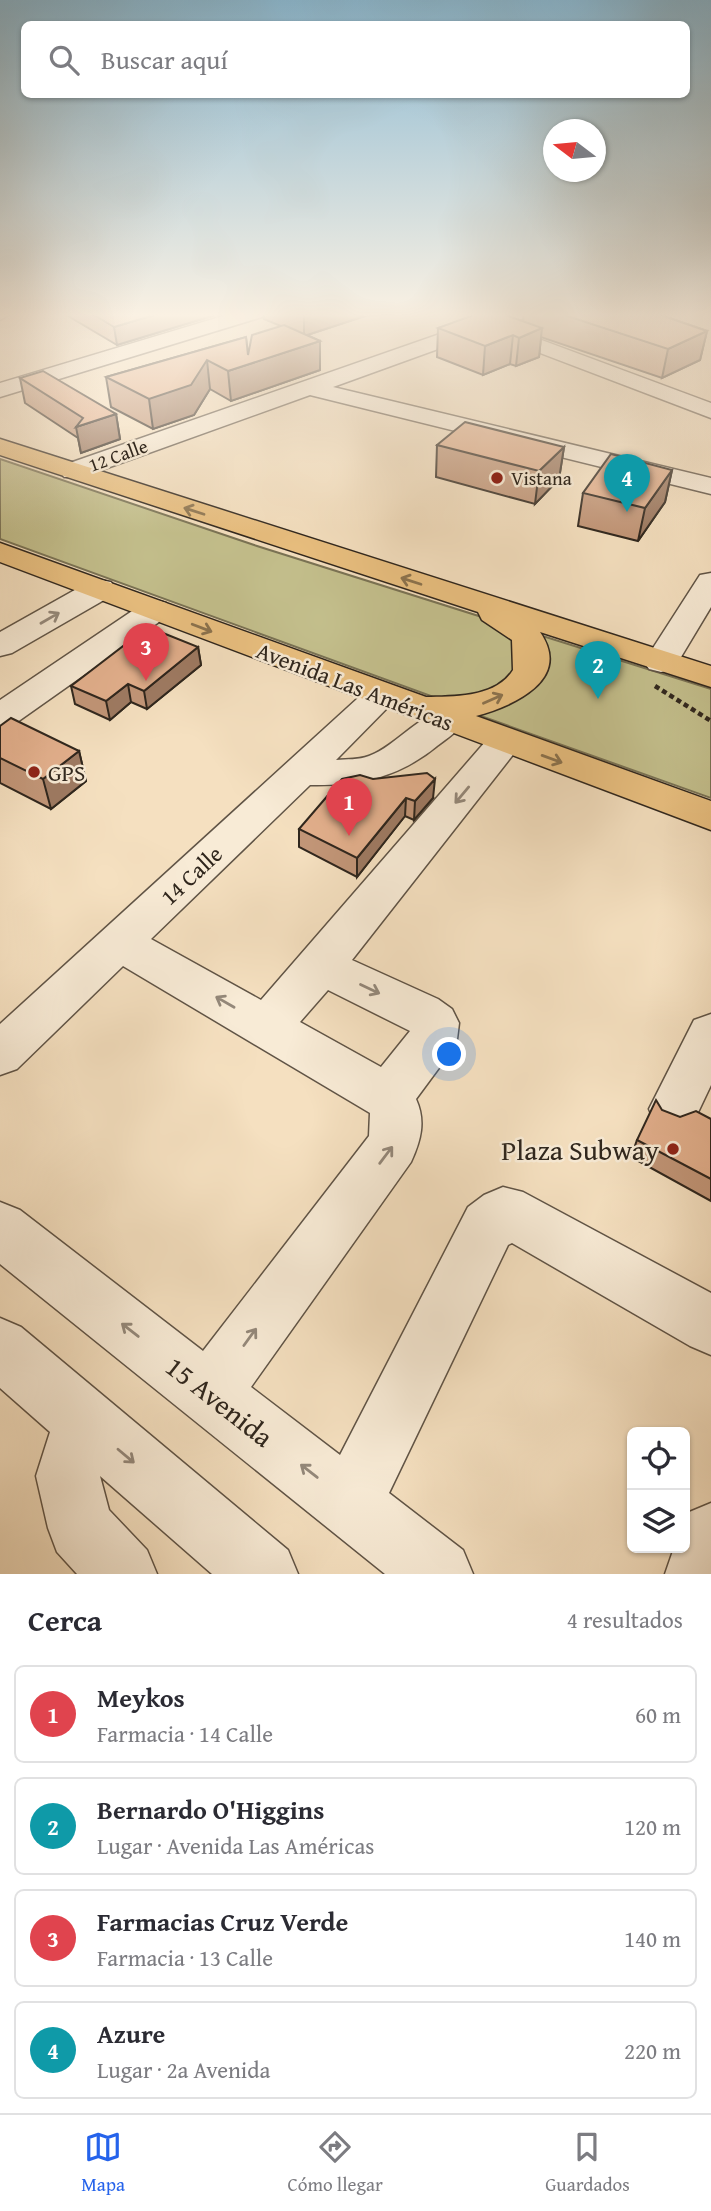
<!DOCTYPE html>
<html lang="es">
<meta charset="utf-8">
<style>
body{margin:0;font-family:"Gentium Book Plus",serif;background:#f2f2f3;color:#2b2b33}
.controls{position:absolute;right:21px;bottom:21px;display:grid;overflow:hidden;border-radius:10px;box-shadow:0 2px 5px #0004}
.controls button{width:63px;height:63px;display:grid;place-items:center;padding:0;border:0;border-bottom:2px solid #e1e1e2;background:#fff;color:#2b2b33;font:35px sans-serif}
.compass{position:absolute;left:543px;top:119px;width:63px;height:63px;border-radius:50%;background:#fff;box-shadow:0 2px 5px #0004;rotate:286deg}
.you{position:absolute;left:450px;top:1055px;width:24px;height:24px;margin:-18px;border:5px solid #fff;border-radius:50%;background:#1a73e8;box-shadow:0 0 0 10px #1a73e833}
.badge{display:grid;place-items:center;width:46px;height:46px;border-radius:50%;background:#2563eb;color:#fff;font-size:23px;font-weight:700}
.pin{position:absolute;translate:-50% -58px;filter:drop-shadow(0 2px 4px #0008)}
.pin::after{content:'';position:absolute;top:37px;width:24px;height:21px;background:inherit;clip-path:polygon(0 0,100% 0,50% 100%)}
.list{margin:0;padding:0;list-style:none}
h2{display:flex;justify-content:space-between;align-items:center;height:91px;margin:0;padding:0 28px;font-size:30px}
h2 small{font-size:23px;font-weight:400;color:#7c7c81}
.list li{display:grid;grid-template-columns:46px 1fr auto;gap:21px;align-items:center;box-sizing:border-box;height:98px;margin:0 14px 14px;padding:0 14px;border:2px solid #e1e1e2;border-radius:10px}
.list b{display:block;font-size:26px;white-space:nowrap}
.list p{margin:0;font-size:23px;white-space:nowrap;color:#7c7c81}
.list em{font-size:23px;font-style:normal;color:#7c7c81}
.icon{flex:none;width:38px;height:38px;fill:none;stroke:currentColor;stroke-width:2;stroke-linecap:round;stroke-linejoin:round}
.map{position:relative;flex:none;width:711px;height:1574px;overflow:hidden}
.search{position:absolute;background:#fff;box-shadow:0 2px 5px #0004;left:21px;right:21px;top:21px;height:77px;display:flex;align-items:center;gap:18px;box-sizing:border-box;padding:0 24px;border-radius:10px;color:#7c7c81;font-size:26px}
.sheet{height:539px;background:#fff}
nav{display:flex;justify-content:space-around;align-items:center;box-sizing:border-box;height:98px;border-top:2px solid #e1e1e2;background:#fff;font-size:19px;color:#7c7c81}
nav a{display:grid;justify-items:center;gap:4px}
nav .on{color:#2563eb}
.map>svg:first-child{display:block}
</style>
<div class="map">
<svg width="711" height="1574" viewBox="0 0 711 1574">
<rect width="100%" height="100%" fill="#f5e0c0"/>
<filter id="stains"><feTurbulence type="fractalNoise" baseFrequency=".00286" numOctaves="4"/><feColorMatrix values="0 0 0 0 .2 0 0 0 0 .09 0 0 0 0 .02 0 0 0 .5 -.17"/></filter>
<radialGradient id="worn" r=".72"><stop offset=".6" stop-color="#630" stop-opacity="0"/><stop offset="1" stop-color="#630" stop-opacity=".3"/></radialGradient>
<!-- green -->
<path fill="#c4c08d" stroke="#7a7355" stroke-width="2" d="M0 459 257 546 504 624 521 641 524 666 496 691 450 703 0 539Z
M530 632 711 689V798L478 715 508 699Z"/>
<g fill="none" stroke-linecap="round" stroke-linejoin="round">
<!-- minor casing -->
<g stroke="#605446" stroke-width="3">
<path id="minor" d="M0 313H12L0 320Z
M233 313H265L262 317 0 397V383Z
M500 313H530L527 317 504 326 711 403V418L485 332 333 387 711 478V494L310 395 82 477H64L60 471 64 465Z
M711 573V607L678 662 673 669 661 672 649 669 644 662 700 575Z
M100 580 111 582 115 589 111 596 12 653 0 656V632L89 582Z
M155 600 166 603 171 610 166 617 13 725 0 728V700L144 603Z
M381 685 393 688 399 696 336 760C346 759 359 760 369 756 400 745 425 703 460 712L465 720C458 731 448 738 437 746 398 778 359 786 310 785L151 939 261 1000 492 734 505 730 518 734 523 742 352 960 438 999 452 1009 459 1023 457 1039 450 1053 416 1099C426 1121 421 1140 411 1162L251 1387 340 1455 468 1207 484 1195 503 1187 523 1192 711 1293V1355L690 1346 512 1243 508 1245 389 1493 463 1550 473 1574H385L0 1264V1202L20 1210 203 1351 369 1136 370 1113 123 966 17 1069 0 1075V1024L369 688ZM328 990 410 1031 381 1067 300 1022Z
M711 1014V1085L692 1125 674 1132 656 1125 649 1109 694 1020Z
M0 1318 21 1327 288 1550 298 1574H212L100 1476 109 1510 147 1550 157 1574H77L57 1552 48 1528 36 1476 50 1432 0 1388Z
M711 1503V1574H665L674 1548H685L687 1513Z"/>
</g>
<!-- major casing -->
<g stroke="#2f261d" stroke-width="3">
<path id="major" d="M0 439 711 666V687L540 632C573 680 513 706 476 716L711 801V830L0 562V543L426 697C455 696 495 698 513 670L512 640 482 620 478 612 0 455Z"/>
</g>
<!-- path -->
<path stroke="#2f261d" stroke-width="4.5" stroke-dasharray="5 3.5" stroke-linecap="butt" d="M655 686 711 721"/>
<!-- minor -->
<use href="#minor" fill="#f8ebd6" fill-rule="evenodd"/>
<!-- major -->
<use href="#major" fill="#eac080" fill-rule="evenodd"/>
</g>
<!-- wall -->
<path fill="#c29678" stroke="#2f261d" stroke-width="2" d="M63 313H222L117 345Z
M264 313H374L307 335 320 341V370L231 401 210 389 194 415 153 429 111 407 106 377 246 337 248 355 281 326 264 319Z
M524 313H655L707 331 700 360 662 378 541 337 539 357 516 366 510 364 483 375 437 357 438 328 490 315 523 321Z
M20 378 116 414 120 439 81 453 78 438 25 403Z
M437 445 564 447 559 479 535 504 436 477Z
M672 470 665 502 638 541 578 526 583 493Z
M198 647 201 665 147 709 131 702 110 720 75 704 71 686Z
M0 726 79 751 86 781 51 809 0 783Z
M373 779 433 798 414 820 405 816 357 877 299 847V829Z
M680 1117 711 1119V1201L631 1157 637 1140Z"/>
<!-- shaded-wall -->
<path fill="#9e7a62" stroke="#2f261d" stroke-width="2" d="M161 313H222L117 345 114 327Z
M304 313H374L304 336Z
M542 328 539 357 516 366 519 338Z
M707 331 700 360 662 378 668 349Z
M513 335 510 364 483 375 485 346Z
M320 341V370L231 401 228 371Z
M207 360 210 389 194 415 153 429 149 399Z
M116 414 120 439 81 453 76 427Z
M564 447 559 479 535 504 539 471Z
M672 470 665 502 638 541 645 508Z
M198 647 201 665 147 709 144 691Z
M128 684 131 702 110 720 106 701Z
M79 751 86 781 51 809 43 779Z
M435 779 433 798 414 820 415 801Z
M406 798 405 816 357 877V858Z"/>
<!-- building -->
<path fill="#e2af8c" stroke="#2f261d" stroke-width="2" d="M91 313H161L114 327Z
M479 313H486L490 315 500 313 542 328 519 338 513 335 485 346 438 328Z
M558 313H655L707 331 668 349Z
M284 325 320 341 228 371 207 360 191 385 149 399 106 377 246 337 248 355 252 335Z
M43 371 116 414 76 427 83 418 20 378Z
M465 422 564 447 539 471 437 445Z
M611 454 672 470 645 508 583 493Z
M148 627 198 647 144 691 128 684 106 701 71 686Z
M11 718 79 751 43 779 0 758V726Z
M427 773 435 779 415 801 406 798 357 858 299 829 342 779 360 775 373 779Z
M656 1100 662 1110 680 1117 696 1111 711 1119V1179L637 1140Z"/>
<!-- one-way arrows -->
<defs><path id="oneway-shaft" d="M-6 0H5M1.5-3L5.5 0L1.5 3" fill="none" stroke-width="1.6" stroke-linecap="round" stroke-linejoin="round" transform="scale(1.75)"/></defs>
<g stroke="#8c734e">
<use href="#oneway-shaft" transform="translate(194 511) rotate(-162)"/>
<use href="#oneway-shaft" transform="translate(411 581) rotate(-162)"/>
<use href="#oneway-shaft" transform="translate(202 628) rotate(21)"/>
<use href="#oneway-shaft" transform="translate(493 699) rotate(-24)"/>
<use href="#oneway-shaft" transform="translate(552 759) rotate(20)"/>
</g>
<g stroke="#94887a">
<use href="#oneway-shaft" transform="translate(50 618) rotate(-30)"/>
<use href="#oneway-shaft" transform="translate(462 795) rotate(130)"/>
<use href="#oneway-shaft" transform="translate(370 989) rotate(25)"/>
<use href="#oneway-shaft" transform="translate(225 1002) rotate(-150)"/>
<use href="#oneway-shaft" transform="translate(386 1155) rotate(-53)"/>
<use href="#oneway-shaft" transform="translate(130 1330) rotate(-142)"/>
<use href="#oneway-shaft" transform="translate(250 1337) rotate(-54)"/>
<use href="#oneway-shaft" transform="translate(126 1456) rotate(40)"/>
<use href="#oneway-shaft" transform="translate(309 1471) rotate(-142)"/>
</g>
<!-- sky -->
<linearGradient id="sky" x2="0" y2="1"><stop stop-color="#89b8d2"/><stop offset="0.59" stop-color="#faf1e3"/><stop offset="1" stop-color="#faf1e3" stop-opacity="0"/></linearGradient>
<rect width="711" height="534" fill="url(#sky)"/>
<!-- markers -->
<g fill="#8f2418" stroke="#f8ebd6" stroke-width="2.5">
<circle cx="497" cy="478" r="7"/>
<circle cx="34" cy="772" r="7"/>
<circle cx="673" cy="1149" r="7"/>
</g>
<g text-anchor="middle" dominant-baseline="central" stroke-width="5" stroke-linejoin="round" paint-order="stroke">
<!-- far-street labels -->
<g font-size="19" fill="#2f261d" stroke="#f8ebd6">
<text transform="translate(118 455) rotate(-20)">12 Calle</text>
</g>
<!-- far-poi labels -->
<g font-size="19" fill="#2f261d" stroke="#f8ebd6" text-anchor="start">
<text x="511" y="478">Vistana</text>
</g>
<!-- street labels -->
<g font-size="23" fill="#2f261d" stroke="#f8ebd6">
<text transform="translate(355 686) rotate(21)">Avenida Las Américas</text>
<text transform="translate(191 875) rotate(-43)">14 Calle</text>
</g>
<!-- poi labels -->
<g font-size="23" fill="#2f261d" stroke="#f8ebd6" text-anchor="start">
<text x="48" y="772">GPS</text>
</g>
<!-- near-poi labels -->
<g font-size="28" fill="#2f261d" stroke="#f8ebd6" text-anchor="end">
<text x="659" y="1149">Plaza Subway</text>
</g>
<!-- near-street labels -->
<g font-size="28" fill="#2f261d" stroke="#f8ebd6">
<text transform="translate(220 1401) rotate(38)">15 Avenida</text>
</g>
</g>
<rect width="100%" height="100%" filter="url(#stains)"/>
<rect width="100%" height="100%" fill="url(#worn)"/>
</svg>
<div class="controls">
<button><svg class="icon" aria-label="locate" viewBox="0 0 24 24"><circle cx="12" cy="12" r="6"/><path d="M12 2v4M12 18v4M2 12h4M18 12h4"/></svg></button>
<button><svg class="icon" aria-label="layers" viewBox="0 0 24 24"><path d="M12 4l9 5-9 5-9-5zM3 14l9 5 9-5"/></svg></button>
</div>
<svg class="compass" viewBox="-18 -18 36 36"><path d="M0-13l5 13h-10z" fill="#e53935"/><path d="M0 13l5-13h-10z" fill="#7c7c81"/></svg>
<div class="you"></div>
<div class="pin badge" style="left:349px;top:836px;background:#e0444e">1</div>
<div class="pin badge" style="left:598px;top:699px;background:#0f9aa8">2</div>
<div class="pin badge" style="left:146px;top:681px;background:#e0444e">3</div>
<div class="pin badge" style="left:627px;top:512px;background:#0f9aa8">4</div>
<div class="search"><svg class="icon" aria-label="search" viewBox="0 0 24 24"><circle cx="10" cy="10" r="6"/><path d="M15 15l6 6"/></svg>Buscar aquí</div>
</div>
<section class="sheet">
<h2>Cerca<small>4 resultados</small></h2>
<ul class="list">
<li><span class="badge" style="background:#e0444e">1</span><div><b>Meykos</b><p>Farmacia · 14 Calle</p></div><em>60 m</em></li>
<li><span class="badge" style="background:#0f9aa8">2</span><div><b>Bernardo O'Higgins</b><p>Lugar · Avenida Las Américas</p></div><em>120 m</em></li>
<li><span class="badge" style="background:#e0444e">3</span><div><b>Farmacias Cruz Verde</b><p>Farmacia · 13 Calle</p></div><em>140 m</em></li>
<li><span class="badge" style="background:#0f9aa8">4</span><div><b>Azure</b><p>Lugar · 2a Avenida</p></div><em>220 m</em></li>
</ul>
</section>
<nav>
<a class="on"><svg class="icon" aria-label="map" viewBox="0 0 24 24"><path d="M3 6l6-2 6 2 6-2v14l-6 2-6-2-6 2zM9 4v14M15 6v14"/></svg>Mapa</a>
<a><svg class="icon" aria-label="directions" viewBox="0 0 24 24"><path d="M12 3l9 9-9 9-9-9zM9 14v-3h6M13 9l2 2-2 2"/></svg>Cómo llegar</a>
<a><svg class="icon" aria-label="saved" viewBox="0 0 24 24"><path d="M7 4h10v16l-5-4-5 4z"/></svg>Guardados</a>
</nav>
